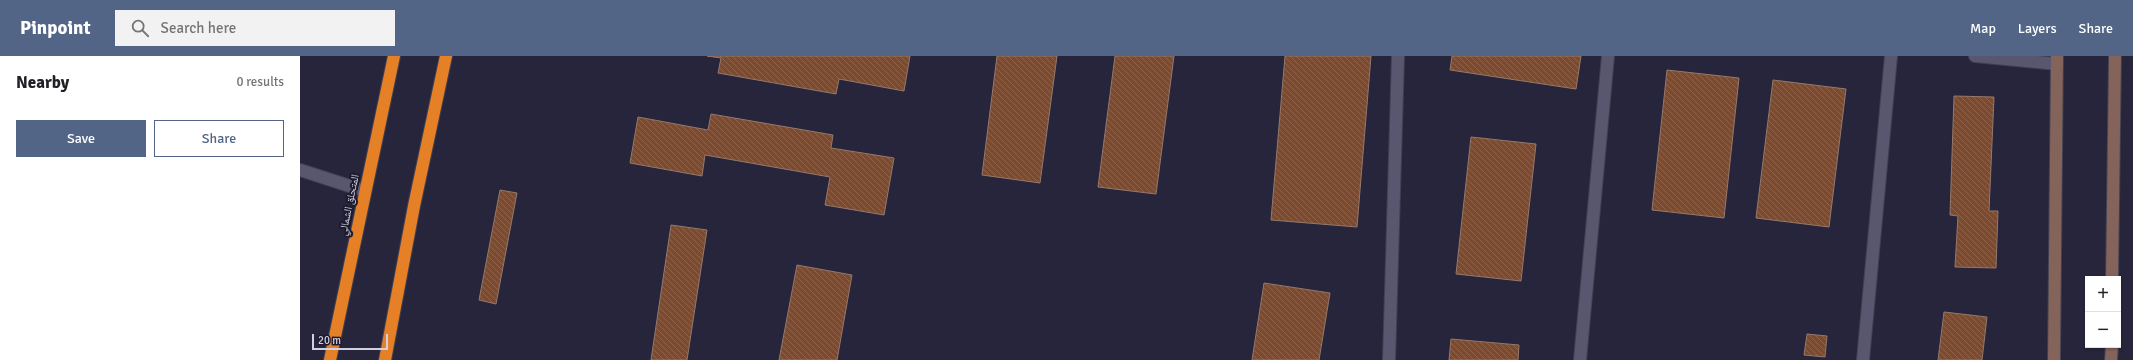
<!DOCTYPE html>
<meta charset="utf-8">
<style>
body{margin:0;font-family:Signika,"Noto Naskh Arabic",sans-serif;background:#f2f2f2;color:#202124}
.controls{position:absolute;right:12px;bottom:12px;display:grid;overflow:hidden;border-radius:0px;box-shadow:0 1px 3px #0004}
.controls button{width:36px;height:36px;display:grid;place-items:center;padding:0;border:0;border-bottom:1px solid #e0e0e0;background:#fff;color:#202124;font:20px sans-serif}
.scale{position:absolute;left:12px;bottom:10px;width:76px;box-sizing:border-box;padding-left:4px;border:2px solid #d0d0de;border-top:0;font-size:11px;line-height:14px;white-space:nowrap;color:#d0d0de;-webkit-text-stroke:3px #1e1b31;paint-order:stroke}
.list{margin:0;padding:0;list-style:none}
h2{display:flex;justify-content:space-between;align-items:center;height:52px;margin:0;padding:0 16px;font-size:17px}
h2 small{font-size:13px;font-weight:400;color:#757577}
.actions{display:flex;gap:8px;padding:12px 16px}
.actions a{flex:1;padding:9px 0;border:1px solid #526586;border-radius:0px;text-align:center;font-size:14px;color:#526586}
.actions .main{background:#526586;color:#fff}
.icon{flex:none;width:22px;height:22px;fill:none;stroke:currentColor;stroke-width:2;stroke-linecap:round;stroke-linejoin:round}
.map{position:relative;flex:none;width:1833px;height:304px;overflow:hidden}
header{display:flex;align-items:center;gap:24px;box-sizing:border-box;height:56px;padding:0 20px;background:#526586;color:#fff}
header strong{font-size:19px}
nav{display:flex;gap:22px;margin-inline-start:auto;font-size:14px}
.search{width:280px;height:36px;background:#f2f2f2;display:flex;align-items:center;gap:10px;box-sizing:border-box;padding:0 14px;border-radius:0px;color:#757577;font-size:15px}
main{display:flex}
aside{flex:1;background:#fff}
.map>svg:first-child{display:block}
</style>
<header>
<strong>Pinpoint</strong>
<div class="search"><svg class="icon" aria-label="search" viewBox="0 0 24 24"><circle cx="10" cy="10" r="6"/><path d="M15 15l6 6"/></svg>Search here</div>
<nav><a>Map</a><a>Layers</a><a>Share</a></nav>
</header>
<main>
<aside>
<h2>Nearby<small>0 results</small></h2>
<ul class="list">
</ul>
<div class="actions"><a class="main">Save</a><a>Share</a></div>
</aside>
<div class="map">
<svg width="1833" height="304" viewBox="0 0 1833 304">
<defs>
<pattern id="building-back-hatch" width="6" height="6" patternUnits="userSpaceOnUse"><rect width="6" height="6" fill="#7b4a2f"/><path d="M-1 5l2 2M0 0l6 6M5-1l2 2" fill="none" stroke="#8d634d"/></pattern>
</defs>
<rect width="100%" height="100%" fill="#27253b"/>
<!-- building -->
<path fill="url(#building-back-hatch)" stroke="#95796b" d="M407 0H610L604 35 539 23 536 38 418 17 421 2Z
M697 0H757L740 127 682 119Z
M815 0H874L856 138 798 131Z
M985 0H1071L1057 171 971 164Z
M1152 0H1281L1276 33 1150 14Z
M1367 14 1439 22 1424 162 1352 154Z
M1473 24 1546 33 1529 171 1456 162Z
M1654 40 1694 41 1689 155H1698L1696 212 1655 211 1658 160 1650 159Z
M411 58 533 79 531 92 594 102 584 159 525 149 530 121 405 99 402 120 330 107 338 61 408 74Z
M1171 81 1236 88 1221 225 1156 218Z
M200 134 217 137 196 248 179 244Z
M371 169 407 174 387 304H351Z
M497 209 552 219 537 304H479Z
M964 227 1030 237 1019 304H952Z
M1644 256 1687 261 1682 304H1638Z
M1507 278 1527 280 1525 301 1504 299Z
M1151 283 1219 289 1218 304H1149Z"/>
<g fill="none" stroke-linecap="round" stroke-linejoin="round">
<!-- street casing -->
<g stroke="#424053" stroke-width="14">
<path id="street" d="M1675 0 1757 8
M0 114 65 135
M1089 304 1098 0
M1280 304 1308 0
M1563 304 1591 0"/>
</g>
<!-- secondary casing -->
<g stroke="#424053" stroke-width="14">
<path id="secondary" d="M1812 223 1815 0
M1754 304 1757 0
M1811 304 1812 289"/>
</g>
<!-- highway casing -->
<g stroke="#424053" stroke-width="14">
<path id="highway" d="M30 304 94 0
M85 304 114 150 146 0"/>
</g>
<!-- street -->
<use href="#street" stroke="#595770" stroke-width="12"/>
<!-- secondary -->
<use href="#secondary" stroke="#83635a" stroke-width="12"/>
<!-- highway -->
<use href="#highway" stroke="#e68026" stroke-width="12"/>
</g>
<g text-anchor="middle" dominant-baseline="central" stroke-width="4" stroke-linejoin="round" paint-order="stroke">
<!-- street labels -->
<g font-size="11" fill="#d0d0de" stroke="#1e1b31">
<text transform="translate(49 149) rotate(-78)">المتحلق الشمالي</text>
</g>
</g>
</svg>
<div class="controls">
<button>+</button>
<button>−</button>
</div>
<div class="scale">20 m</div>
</div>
</main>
